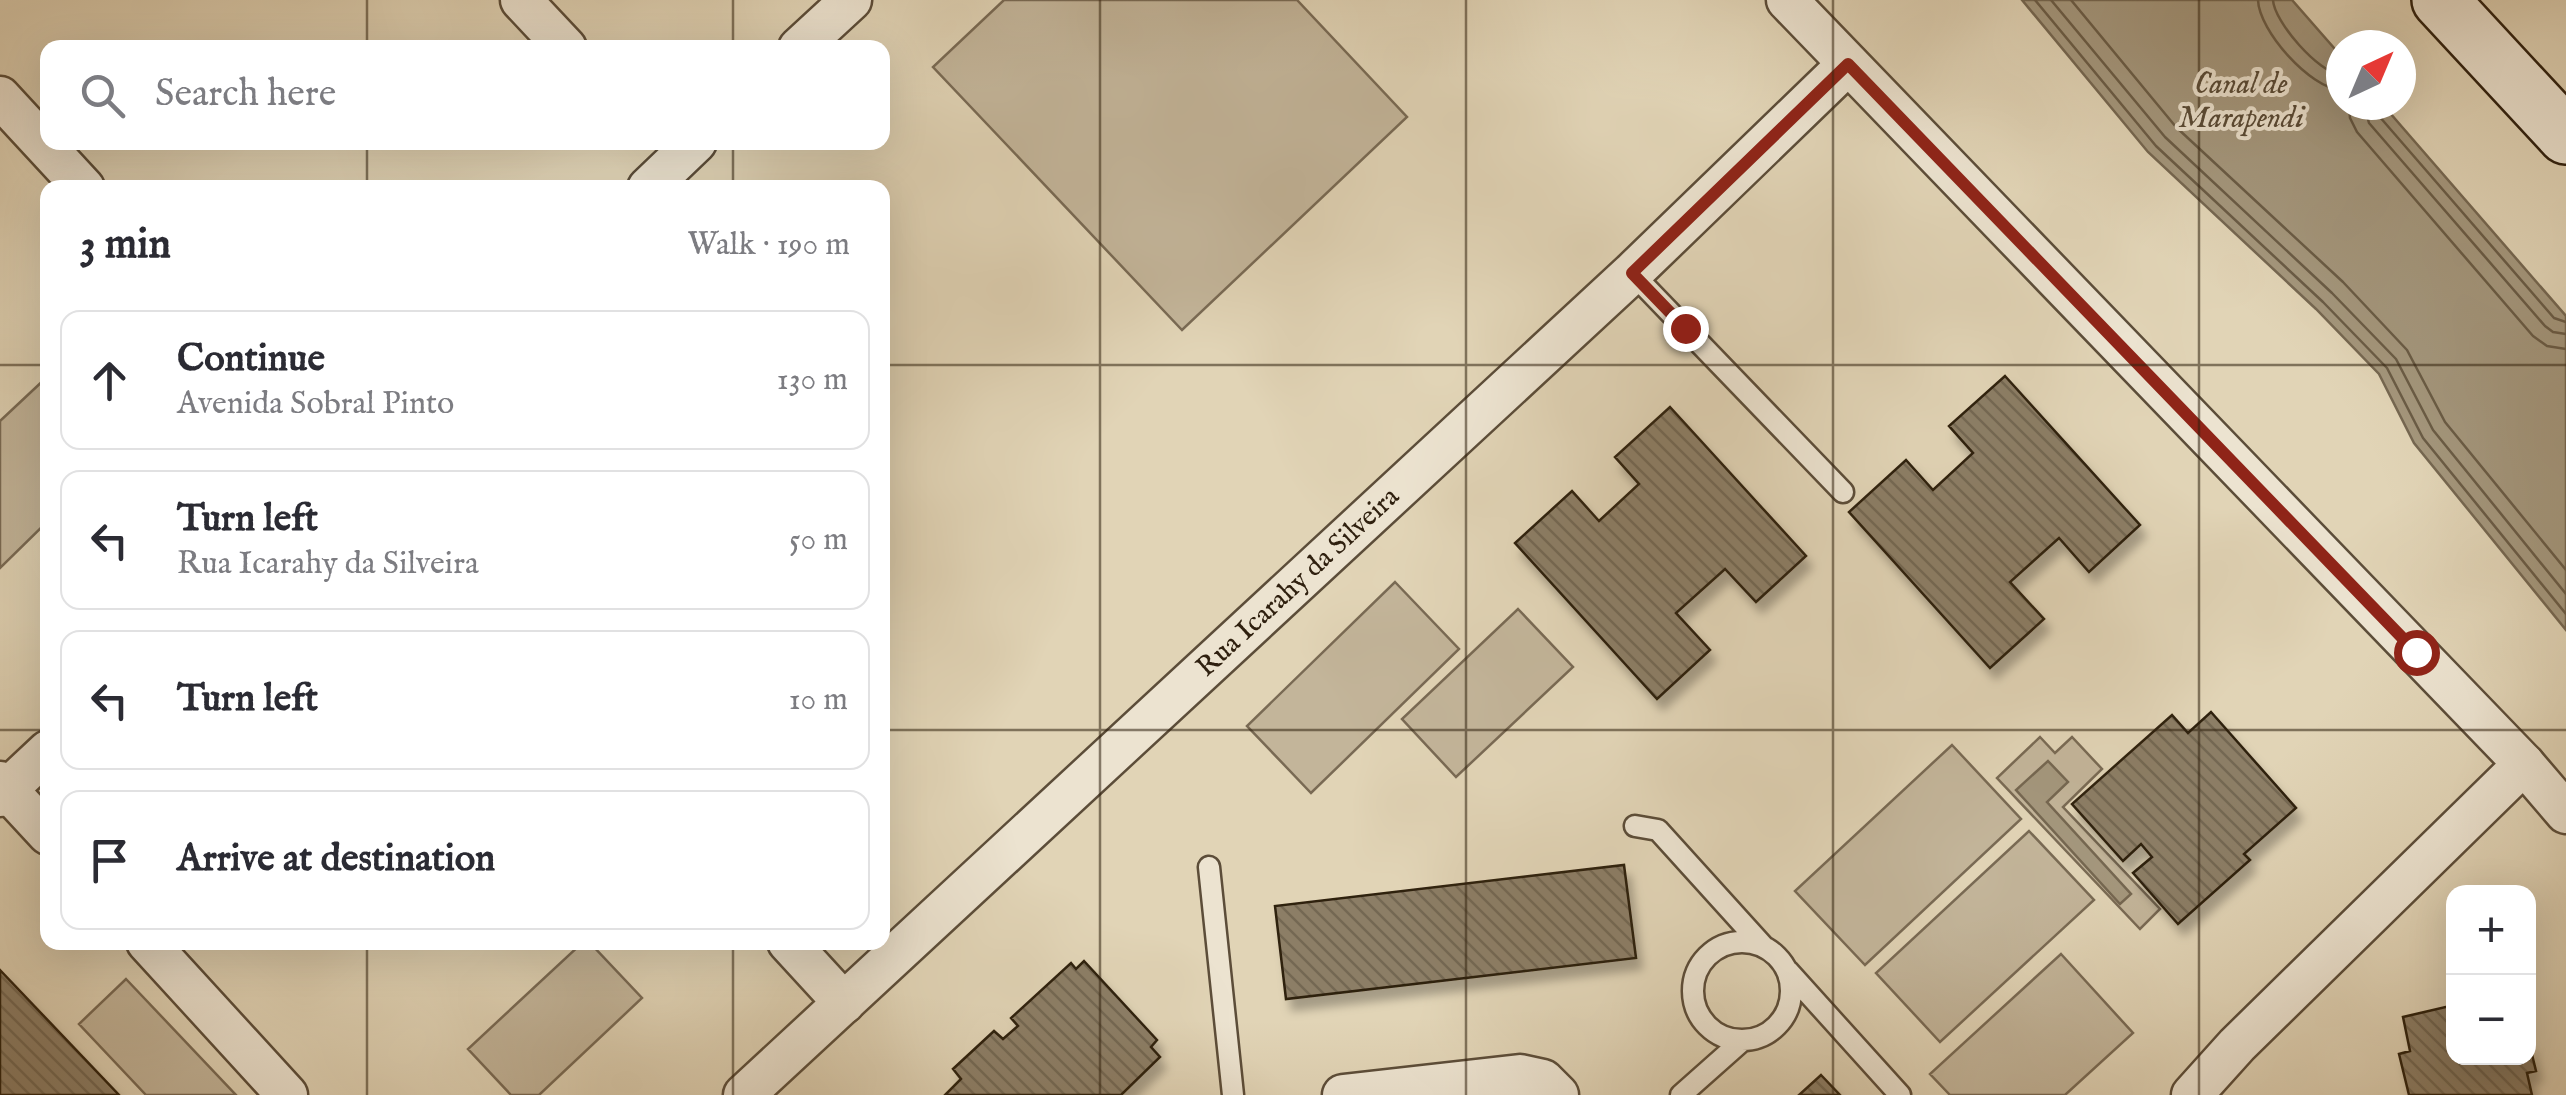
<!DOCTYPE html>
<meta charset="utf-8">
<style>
body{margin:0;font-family:"IM FELL English",serif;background:#f2f2f3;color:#2b2b33}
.controls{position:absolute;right:30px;bottom:30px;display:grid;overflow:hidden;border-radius:20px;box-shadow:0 10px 40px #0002}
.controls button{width:90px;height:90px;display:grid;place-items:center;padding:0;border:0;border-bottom:2px solid #e1e1e2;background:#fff;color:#2b2b33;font:50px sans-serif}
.compass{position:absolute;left:2326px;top:30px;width:90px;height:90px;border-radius:50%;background:#fff;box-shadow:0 10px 40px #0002;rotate:44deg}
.stop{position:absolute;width:30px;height:30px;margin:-22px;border:8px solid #8f2418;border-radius:50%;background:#fff}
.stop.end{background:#8f2418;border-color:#fff;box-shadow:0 2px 10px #0008}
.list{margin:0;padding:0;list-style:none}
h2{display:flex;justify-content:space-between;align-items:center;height:130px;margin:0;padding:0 40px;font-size:42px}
h2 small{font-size:32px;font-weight:400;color:#7c7c81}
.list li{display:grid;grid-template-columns:65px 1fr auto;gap:30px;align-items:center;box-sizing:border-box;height:140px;margin:0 20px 20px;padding:0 20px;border:2px solid #e1e1e2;border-radius:20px}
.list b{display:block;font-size:38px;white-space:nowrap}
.list p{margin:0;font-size:32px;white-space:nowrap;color:#7c7c81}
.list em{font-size:32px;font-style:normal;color:#7c7c81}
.icon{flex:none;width:55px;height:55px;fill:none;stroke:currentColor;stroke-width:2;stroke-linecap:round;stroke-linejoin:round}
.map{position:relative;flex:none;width:2566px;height:1095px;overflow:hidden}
.search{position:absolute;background:#fff;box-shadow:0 10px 40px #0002;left:40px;top:40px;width:850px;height:110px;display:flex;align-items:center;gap:25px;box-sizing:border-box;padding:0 35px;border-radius:20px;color:#7c7c81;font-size:38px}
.panel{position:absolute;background:#fff;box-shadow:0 10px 40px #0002;left:40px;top:180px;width:850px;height:770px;border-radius:20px}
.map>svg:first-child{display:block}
</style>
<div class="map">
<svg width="2566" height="1095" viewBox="0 0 2566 1095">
<defs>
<pattern id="building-back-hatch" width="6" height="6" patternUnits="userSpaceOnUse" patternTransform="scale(2.5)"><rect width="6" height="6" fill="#8c7e66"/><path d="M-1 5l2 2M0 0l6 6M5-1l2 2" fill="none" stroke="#736752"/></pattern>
<filter id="shadow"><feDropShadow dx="6" dy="11" stdDeviation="5" flood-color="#0004"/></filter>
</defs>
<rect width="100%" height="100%" fill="#e1d4b6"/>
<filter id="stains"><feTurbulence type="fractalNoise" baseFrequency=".002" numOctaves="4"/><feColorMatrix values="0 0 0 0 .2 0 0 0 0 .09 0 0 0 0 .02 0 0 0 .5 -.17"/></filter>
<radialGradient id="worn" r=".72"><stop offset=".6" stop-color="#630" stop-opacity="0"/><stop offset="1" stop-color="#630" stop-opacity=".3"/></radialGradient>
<!-- green -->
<path fill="#c3b59a" stroke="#796a54" stroke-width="2.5" d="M1004 0H1297L1407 117 1182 330 933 67Z
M47 377V522L0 568V421Z
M1395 582 1459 649 1311 793 1247 726Z
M1518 609 1573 667 1456 777 1402 719Z
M2040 737 2055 753 2072 737 2102 769 2063 807 2160 909 2140 929 1997 778Z
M1952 745 2021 819 1865 965 1795 891Z
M2029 831 2094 900 1940 1042 1876 973Z
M583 942 590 943 642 998 539 1095H511L468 1049Z
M2061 954 2133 1033 2065 1095H1950L1930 1074Z
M126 979 236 1095H146L79 1024Z"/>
<!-- water -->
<path fill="#a4977d" stroke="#756751" stroke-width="2.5" d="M2022 0H2292L2341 56V105H2383L2566 316V630L2414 443 2379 374 2316 309 2148 152Z
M2048 761 2068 782 2047 802 2131 894 2120 904 2016 790Z"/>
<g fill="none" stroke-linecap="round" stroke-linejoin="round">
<!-- shore -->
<path stroke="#6a5c46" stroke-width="2.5" d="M2035 0 2156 146 2323 302 2387 368 2423 438 2566 614
M2051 0 2165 137 2332 293 2396 359 2433 430 2566 594
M2071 0 2176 127 2343 282 2407 350 2445 422 2566 570
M2258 0C2259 31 2310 88 2341 90
M2273 0C2274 22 2319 73 2341 75
M2349 105 2350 118 2357 132 2533 336 2547 346 2566 349
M2364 105 2369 123 2545 326 2553 332 2566 334
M2376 105 2379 116 2554 318 2566 322"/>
</g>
<!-- building -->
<path fill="url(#building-back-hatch)" stroke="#2f200f" stroke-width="2.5" filter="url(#shadow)" d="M2005 376 2140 525 2089 572 2059 538 2010 582 2044 619 1990 668 1849 512 1906 460 1933 490 1973 453 1949 426Z
M1670 407 1806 556 1756 602 1725 569 1676 613 1710 650 1657 699 1515 543 1572 491 1599 521 1639 484 1615 457Z
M2211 712 2296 808 2244 854 2250 860 2178 924 2133 873 2152 857 2141 844 2123 861 2072 804 2172 715 2188 733Z
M1624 865 1636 958 1286 999 1275 906Z
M1084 961 1157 1040 1151 1047 1160 1057 1121 1095H945L961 1079 953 1069 994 1031 1003 1039 1018 1026 1011 1018 1071 963 1076 969Z
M0 970 119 1095H0Z
M2454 1005V1058H2528V1038L2536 1071 2527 1073 2532 1095H2409L2399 1054 2410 1051 2403 1017Z
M1821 1075 1840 1095H1799Z"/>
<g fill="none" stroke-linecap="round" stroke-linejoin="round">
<!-- lane casing -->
<g stroke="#5c4d39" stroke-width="25">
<path id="lane" d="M1632 273 1843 492
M1635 826 1658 830 1763 946
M1209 867 1233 1095
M1693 991a49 49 0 1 1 98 0a49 49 0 1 1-98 0Z
M1788 971 1900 1095
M1681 1095 1743 1040"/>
</g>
<!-- street casing -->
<g stroke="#5c4d39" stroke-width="45">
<g id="street">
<path d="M521 0 566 48"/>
<path d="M1787 0 2524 764 2566 813"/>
<path d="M799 48 851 0"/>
<path d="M0 97 84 188"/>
<path d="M648 188 696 142"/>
<path d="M0 782 48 834"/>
<path d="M0 796 48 751"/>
<path d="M147 942 287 1095"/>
<path d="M788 942 844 1003"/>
<path id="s1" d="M744 1095 1632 273 1848 64"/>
<path d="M1343 1095 1520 1075 1543 1080 1558 1095"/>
<path d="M2192 1095 2237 1045 2524 764"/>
</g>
</g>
<!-- secondary casing -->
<g stroke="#2f200f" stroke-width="60">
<path id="secondary" d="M2440 0 2566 136"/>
</g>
<!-- lane -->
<use href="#lane" stroke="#ece3d0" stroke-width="20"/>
<!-- street -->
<use href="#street" stroke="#ece3d0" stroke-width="40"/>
<!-- secondary -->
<use href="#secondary" stroke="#ece3d0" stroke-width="55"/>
</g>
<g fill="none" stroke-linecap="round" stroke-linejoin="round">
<!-- route -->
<path stroke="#8f2418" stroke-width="12" d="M1685 328 1632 273 1848 64 2416 652"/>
</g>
<!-- grid -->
<path fill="none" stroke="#2f200f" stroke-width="2.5" stroke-opacity="0.55" d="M367 0V48M733 0V48M1100 0V1095M1466 0V1095M1833 0V1095M2199 0V1095M367 142V188M733 142V188M0 365H48M882 365H2566M0 730H48M882 730H2566M367 942V1095M733 942V1095"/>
<g text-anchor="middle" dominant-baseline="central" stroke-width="8" stroke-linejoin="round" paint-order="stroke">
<!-- street labels -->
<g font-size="28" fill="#2f200f" stroke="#ece3d0">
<text stroke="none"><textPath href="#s1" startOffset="755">Rua Icarahy da Silveira</textPath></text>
</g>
<!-- water labels -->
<g font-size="30" font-style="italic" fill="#584a36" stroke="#ece3d0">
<text x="2241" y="85">Canal de<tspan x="2241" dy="34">Marapendi</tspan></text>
</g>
</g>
<rect width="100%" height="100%" filter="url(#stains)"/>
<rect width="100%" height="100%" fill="url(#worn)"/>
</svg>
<div class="controls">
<button>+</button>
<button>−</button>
</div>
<svg class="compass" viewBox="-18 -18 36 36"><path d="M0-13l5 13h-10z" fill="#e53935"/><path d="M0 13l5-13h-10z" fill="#7c7c81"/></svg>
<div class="stop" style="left:2416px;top:652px"></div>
<div class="stop end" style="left:1685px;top:328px"></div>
<div class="search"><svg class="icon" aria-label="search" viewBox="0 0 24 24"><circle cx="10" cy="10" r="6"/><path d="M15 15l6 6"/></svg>Search here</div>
<section class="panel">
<h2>3 min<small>Walk · 190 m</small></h2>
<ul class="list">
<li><svg class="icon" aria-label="ahead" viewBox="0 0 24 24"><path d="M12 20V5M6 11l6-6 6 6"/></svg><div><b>Continue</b><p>Avenida Sobral Pinto</p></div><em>130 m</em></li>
<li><svg class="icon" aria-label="left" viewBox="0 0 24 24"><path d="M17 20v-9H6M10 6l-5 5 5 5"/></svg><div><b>Turn left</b><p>Rua Icarahy da Silveira</p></div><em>50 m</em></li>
<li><svg class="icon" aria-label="left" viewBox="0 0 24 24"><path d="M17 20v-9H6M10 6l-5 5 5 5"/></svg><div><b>Turn left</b></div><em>10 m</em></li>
<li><svg class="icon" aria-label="arrive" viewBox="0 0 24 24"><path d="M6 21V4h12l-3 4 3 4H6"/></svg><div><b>Arrive at destination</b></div></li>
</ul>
</section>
</div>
